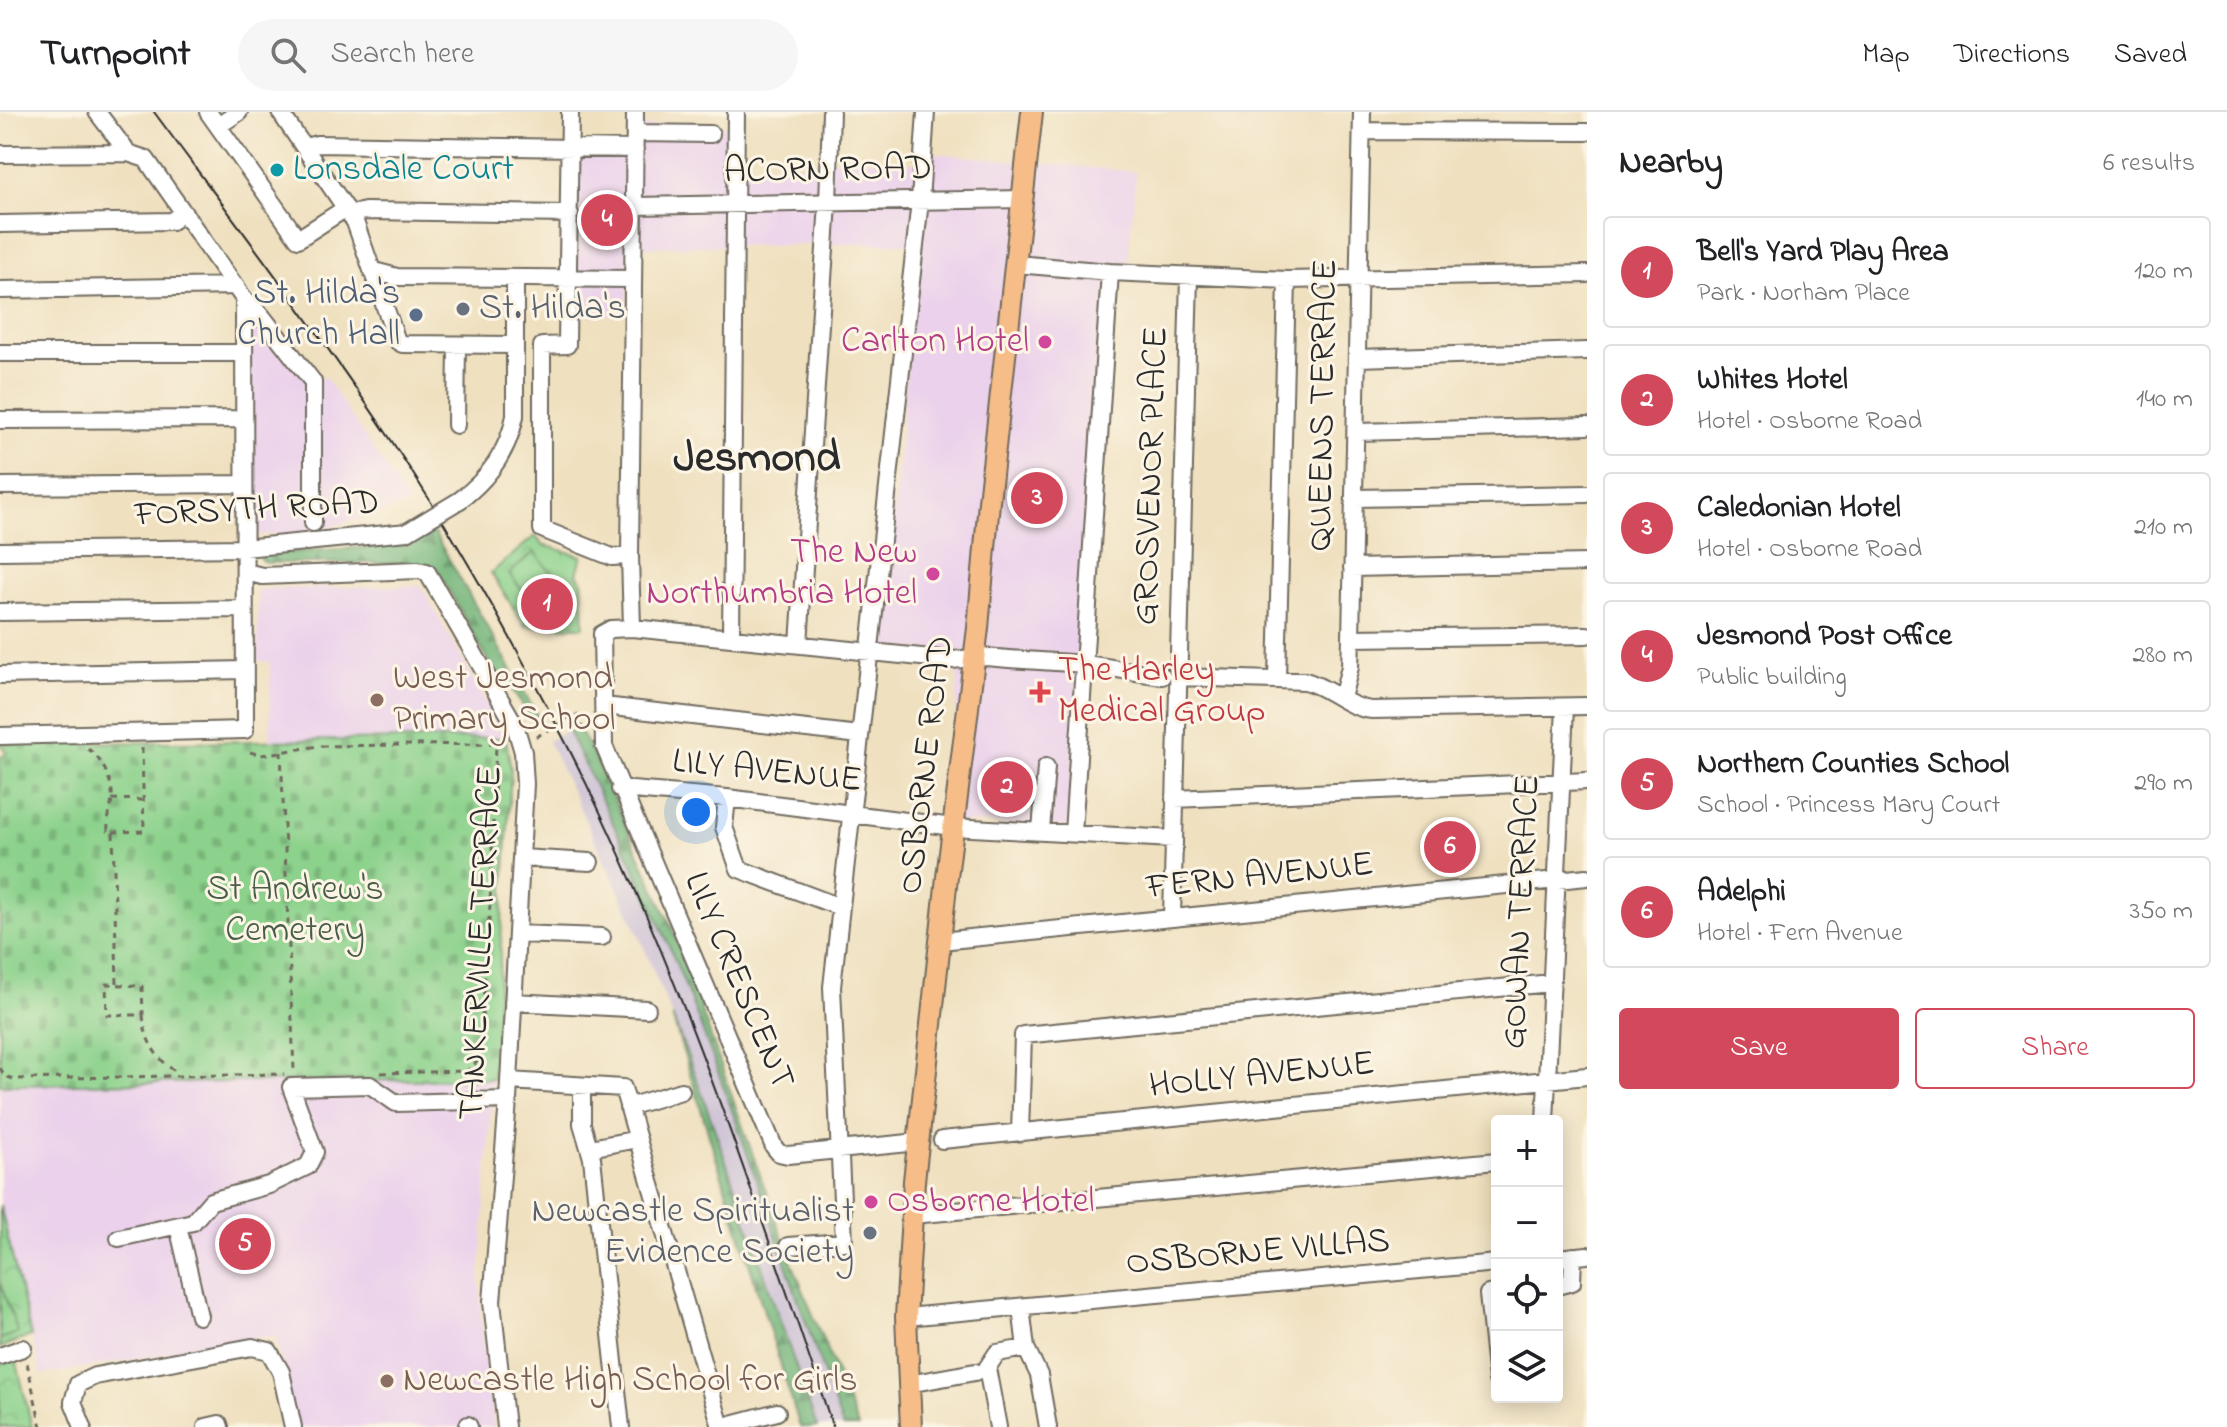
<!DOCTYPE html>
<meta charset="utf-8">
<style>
body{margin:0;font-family:"Indie Flower",sans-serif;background:#f6f6f6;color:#202124}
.controls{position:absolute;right:24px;bottom:24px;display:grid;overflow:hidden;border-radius:8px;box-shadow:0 4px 20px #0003}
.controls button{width:72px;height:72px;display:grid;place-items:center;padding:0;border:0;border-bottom:2px solid #e0e0e0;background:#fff;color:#202124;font:40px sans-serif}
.you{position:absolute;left:696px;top:700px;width:28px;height:28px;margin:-20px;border:6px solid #fff;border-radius:50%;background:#1a73e8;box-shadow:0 0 0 12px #1a73e833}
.badge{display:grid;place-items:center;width:52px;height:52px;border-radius:50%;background:#d1495b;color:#fff;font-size:26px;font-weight:700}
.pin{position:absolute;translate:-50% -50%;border:4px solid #fff;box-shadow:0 2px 8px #0006}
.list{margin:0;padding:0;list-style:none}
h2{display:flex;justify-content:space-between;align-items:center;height:104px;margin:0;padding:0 32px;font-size:34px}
h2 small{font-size:26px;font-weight:400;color:#757577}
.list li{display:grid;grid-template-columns:52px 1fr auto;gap:24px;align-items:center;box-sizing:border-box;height:112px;margin:0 16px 16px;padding:0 16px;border:2px solid #e0e0e0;border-radius:8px}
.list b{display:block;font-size:30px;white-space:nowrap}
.list p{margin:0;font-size:26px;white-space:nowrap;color:#757577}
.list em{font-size:26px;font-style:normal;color:#757577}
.actions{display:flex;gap:16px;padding:24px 32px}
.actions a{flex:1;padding:18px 0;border:2px solid #d1495b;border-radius:8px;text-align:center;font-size:28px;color:#d1495b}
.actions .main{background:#d1495b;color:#fff}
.icon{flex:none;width:44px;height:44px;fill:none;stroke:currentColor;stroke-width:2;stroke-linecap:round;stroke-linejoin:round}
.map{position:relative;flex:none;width:1587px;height:1315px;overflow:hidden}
header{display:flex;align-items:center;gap:48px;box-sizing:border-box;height:112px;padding:0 40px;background:#fff;border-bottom:2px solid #e0e0e0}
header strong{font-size:38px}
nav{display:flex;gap:44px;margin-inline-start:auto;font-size:28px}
.search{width:560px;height:72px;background:#f6f6f6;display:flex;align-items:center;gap:20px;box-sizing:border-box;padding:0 28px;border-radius:44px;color:#757577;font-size:30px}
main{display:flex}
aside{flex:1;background:#fff}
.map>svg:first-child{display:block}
</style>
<header>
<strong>Turnpoint</strong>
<div class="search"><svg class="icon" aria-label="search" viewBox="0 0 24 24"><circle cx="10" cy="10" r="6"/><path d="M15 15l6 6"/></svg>Search here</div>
<nav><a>Map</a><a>Directions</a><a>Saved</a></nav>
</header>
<main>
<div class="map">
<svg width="1587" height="1315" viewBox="0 0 1587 1315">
<defs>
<pattern id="forest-firs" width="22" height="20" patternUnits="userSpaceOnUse" patternTransform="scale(2)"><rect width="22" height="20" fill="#71b478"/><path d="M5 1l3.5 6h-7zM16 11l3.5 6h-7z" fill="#5d9363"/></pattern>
<pattern id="cemetery-stones" width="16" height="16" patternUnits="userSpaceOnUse" patternTransform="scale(2)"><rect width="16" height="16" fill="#8cd28c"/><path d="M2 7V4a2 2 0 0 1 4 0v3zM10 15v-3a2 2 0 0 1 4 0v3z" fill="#79b479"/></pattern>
<pattern id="park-crowns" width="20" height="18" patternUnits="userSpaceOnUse" patternTransform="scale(2)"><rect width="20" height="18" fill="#8cd28c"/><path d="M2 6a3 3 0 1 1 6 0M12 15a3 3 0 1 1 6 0" fill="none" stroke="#79b479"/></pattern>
</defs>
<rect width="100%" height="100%" fill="#fcf5e5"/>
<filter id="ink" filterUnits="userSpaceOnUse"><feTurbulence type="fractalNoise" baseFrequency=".0125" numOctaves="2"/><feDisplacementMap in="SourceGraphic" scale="16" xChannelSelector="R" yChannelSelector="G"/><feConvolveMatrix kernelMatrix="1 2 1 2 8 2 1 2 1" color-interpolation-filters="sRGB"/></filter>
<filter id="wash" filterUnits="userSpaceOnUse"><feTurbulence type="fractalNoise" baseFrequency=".006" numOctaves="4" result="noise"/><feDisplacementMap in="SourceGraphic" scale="32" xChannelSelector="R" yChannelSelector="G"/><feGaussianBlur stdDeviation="1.8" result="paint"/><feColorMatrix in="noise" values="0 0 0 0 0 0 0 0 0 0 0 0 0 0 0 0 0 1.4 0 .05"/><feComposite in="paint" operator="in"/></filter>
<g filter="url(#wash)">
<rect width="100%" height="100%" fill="#efe0bf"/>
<!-- built -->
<path fill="#ebd1eb" d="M640 14H731L732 56 815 52 843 46 919 51 933 41 1136 60 1128 149 1106 169 1068 715 949 710 958 565 940 540 883 534 917 131 628 135 626 203 572 204 574 44H639Z
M249 216H267L304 266H326L409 392 310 421 253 423Z
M421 474 506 626 270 628V550L258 549V477Z
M493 967 480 1169 481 1205 494 1315H296L275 1223 41 1263 0 1095V973Z"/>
<!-- railway -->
<path fill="#cbbfd5" d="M577 614 591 637 670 811 785 1133 858 1315H800L672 904 633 809 548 629Z"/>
<!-- forest -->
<path fill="url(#forest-firs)" stroke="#4e7052" stroke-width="2" d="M433 419 541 610 535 612 510 574H502L440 462 433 455 412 451H267L261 448 260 442 404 433Z
M577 614 591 637 670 811 785 1133 858 1315H843C785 1155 734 991 669 834 638 761 603 690 568 619Z
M672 904C726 1039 768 1178 817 1315H800Z"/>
<!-- cemetery -->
<path fill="url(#cemetery-stones)" stroke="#5c7e5c" stroke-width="2" d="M506 626 511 658 493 967 0 973V646L7 641 0 632Z"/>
<!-- park -->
<path fill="url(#park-crowns)" stroke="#5c7e5c" stroke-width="2" d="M535 424 543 433 582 444 577 462 582 469 584 515 525 514 491 461Z
M0 1093 31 1224 0 1236Z
M16 1247 32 1315H0V1253Z"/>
<!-- pitch -->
<path fill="#8cd28c" stroke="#5c7e5c" stroke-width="2" d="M534 440 567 479 541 501 509 462Z
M0 1171 18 1221 0 1227Z"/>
</g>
<g filter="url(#ink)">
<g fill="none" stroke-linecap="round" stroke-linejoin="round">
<!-- minor casing -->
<g stroke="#706a5f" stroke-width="20">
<path id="minor" d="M208 0 298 127 346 96
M280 0 355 110 397 229 402 232 515 233
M570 0 567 233 542 234V417L612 445 630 444
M218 14 239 0
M1362 19 1587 20
M635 21 711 22
M305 35 317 32 635 37
M0 42 128 41
M635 94 1023 87
M351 102 365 99 570 102
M0 112 172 109 183 100
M1016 152 1110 160 1287 168 1587 162
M374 159 397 165 633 167
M0 178 236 174
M244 187 261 203 313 270V411
M0 241H244
M1358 246 1587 239
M0 308 244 307
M456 313 457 233
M1357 320 1587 314
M0 374 244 372
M1354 386 1587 382
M460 388C489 366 508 340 515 304V166
M0 439 244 436 407 420
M1352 456 1587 451
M246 460 262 464 418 458 427 460 515 613 523 640 525 672 508 988 492 1190 506 1315
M0 500 244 497
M632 516 630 444 635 0
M731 526 736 0
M1351 526 1587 523
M799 532 828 91 831 0
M0 563 245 558
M1178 565 1305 569C1329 575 1347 596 1372 598L1587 594
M1277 567 1287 168
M1342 586 1350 555 1351 526 1362 0
M604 594 860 623
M0 624 245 618 244 187 146 47 128 41 97 0
M620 677 727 686 953 715 1173 727
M727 686 724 715 739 757 840 795
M1174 687 1587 669
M1041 719 1046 655
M1073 721 1110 160
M521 746 590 750
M1172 805 1189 164
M517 822 602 825
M940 829 1587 765
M513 890 647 897
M509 969 623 976 721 1315
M582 974V1012L592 1046 621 1315
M628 995 681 979
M1545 1009 1565 595
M1020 1021 1023 923 1551 871
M942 1028 1587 964
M919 1030 788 1043 779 1041 774 1035 604 634 602 522 611 517 632 516 951 548 986 545 1009 547 1086 552 1162 564
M590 1036 638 1027
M912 1103 1497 1049
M178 1114 199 1204
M119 1126 193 1110 211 1089 269 1073 308 1054 315 1040 291 975 370 973 396 991 508 988
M788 1134 844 1130 832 875 920 89 926 0
M1557 1146 1587 1143
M1557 1174 1572 1170 1573 1144
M1021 1195 1026 1236
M906 1205 1497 1151
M0 1244 23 1236
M1497 1268 1488 1182 1497 1181
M908 1272 975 1260
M468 1313 469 1315
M83 1315 73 1290 78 1272 95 1264 252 1235 269 1239 281 1260 293 1315
M206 1315 219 1312 220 1315
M720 1315 777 1300
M998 1315 987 1256 997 1241 1026 1236 1039 1263 1048 1315"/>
</g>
<!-- major casing -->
<g stroke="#706a5f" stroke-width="24">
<path id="major" d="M911 1315 906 1205 914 1069 947 765 978 516 989 390 1032 0"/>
</g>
<!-- path -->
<path stroke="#706a5f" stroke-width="3" stroke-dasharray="6 6" stroke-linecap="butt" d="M576 602 583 618 589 615
M88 637C101 645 114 671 112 687 111 698 107 707 108 719L113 720 117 872
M281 639 294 959
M250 640 261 643 319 634 496 632 490 793 479 948 467 959 380 961
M112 687 141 688
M113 720 144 719 142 636
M106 872 142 874 143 903H107Z
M143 903C145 930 156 947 179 962
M0 956 5 964 13 967 284 962
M27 1251 41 1315"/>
<!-- minor -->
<use href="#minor" stroke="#fff" stroke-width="16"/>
<!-- major -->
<use href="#major" stroke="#f7bd88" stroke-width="20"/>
<!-- tram -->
<path stroke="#2b2b2b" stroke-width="2" d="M154 0C234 108 316 216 391 328 457 427 516 533 570 639 680 855 754 1086 833 1315"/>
<!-- minor-bridge casing -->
<g stroke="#706a5f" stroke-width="20" stroke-linecap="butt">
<path id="minor-bridge" d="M407 420 460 388"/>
</g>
<!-- path-bridge -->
<path stroke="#706a5f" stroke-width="3" stroke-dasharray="6 6" stroke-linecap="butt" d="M536 625 576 602"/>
<!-- minor-bridge -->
<use href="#minor-bridge" stroke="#fff" stroke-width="16"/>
</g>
</g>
<!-- markers -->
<circle fill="#0f9aa8" stroke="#fcf5e5" stroke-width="3" cx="277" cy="58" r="8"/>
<g fill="#6b7280" stroke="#fcf5e5" stroke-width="3">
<circle cx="463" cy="197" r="8"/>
<circle cx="870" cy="1121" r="8"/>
</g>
<circle fill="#5c6f8a" stroke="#fcf5e5" stroke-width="3" cx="416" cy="203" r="8"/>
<g fill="#d1479c" stroke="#fcf5e5" stroke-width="3">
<circle cx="1045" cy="230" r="8"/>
<circle cx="933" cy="462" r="8"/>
<circle cx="871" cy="1090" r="8"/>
</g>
<path fill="#e0444e" stroke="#fcf5e5" stroke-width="3" d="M1036 568h8v8h8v8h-8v8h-8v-8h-8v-8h8z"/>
<g fill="#8d6e63" stroke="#fcf5e5" stroke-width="3">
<circle cx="377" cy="588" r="8"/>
<circle cx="387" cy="1269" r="8"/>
</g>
<g text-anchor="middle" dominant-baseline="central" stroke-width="6" stroke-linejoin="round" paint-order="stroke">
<!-- culture labels -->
<g font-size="36" fill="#0d838f" stroke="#fcf5e5" text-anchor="start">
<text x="293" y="58">Lonsdale Court</text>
</g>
<!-- street labels -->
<g font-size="36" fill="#2b2b2b" stroke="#fcf5e5">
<text transform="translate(828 59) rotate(-1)">ACORN ROAD</text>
<text transform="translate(1324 293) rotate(-89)">QUEENS TERRACE</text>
<text transform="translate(1152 364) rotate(-88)">GROSVENOR PLACE</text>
<text transform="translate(257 398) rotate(-3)">FORSYTH ROAD</text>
<text transform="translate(927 653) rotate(-83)">OSBORNE ROAD</text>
<text transform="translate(767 660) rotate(6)">LILY AVENUE</text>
<text transform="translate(1260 765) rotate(-6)">FERN AVENUE</text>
<text transform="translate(1522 800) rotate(-87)">GOWAN TERRACE</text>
<text transform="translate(482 831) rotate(-87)">TANKERVILLE TERRACE</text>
<text transform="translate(738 869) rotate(67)">LILY CRESCENT</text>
<text transform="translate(1262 964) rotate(-6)">HOLLY AVENUE</text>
<text transform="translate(1258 1141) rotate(-5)">OSBORNE VILLAS</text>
</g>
<!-- service labels -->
<g font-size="36" fill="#4e5e75" stroke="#fcf5e5" text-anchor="end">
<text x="400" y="182">St. Hilda's<tspan x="400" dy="41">Church Hall</tspan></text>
</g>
<!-- worship labels -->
<g font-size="36" fill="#5b616d" stroke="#fcf5e5" text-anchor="start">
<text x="479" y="197">St. Hilda's</text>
<text x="854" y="1100" text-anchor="end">Newcastle Spiritualist<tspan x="854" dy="41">Evidence Society</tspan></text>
</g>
<!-- hotel labels -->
<g font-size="36" fill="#b23c85" stroke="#fcf5e5" text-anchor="end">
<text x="1029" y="230">Carlton Hotel</text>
<text x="917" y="441">The New<tspan x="917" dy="41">Northumbria Hotel</tspan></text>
<text x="887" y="1090" text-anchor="start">Osborne Hotel</text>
</g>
<!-- health labels -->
<g font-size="36" fill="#be3a42" stroke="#fcf5e5" text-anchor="start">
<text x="1058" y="559">The Harley<tspan x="1058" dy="41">Medical Group</tspan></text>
</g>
<!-- education labels -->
<g font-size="36" fill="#785e54" stroke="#fcf5e5" text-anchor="start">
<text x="393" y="567">West Jesmond<tspan x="393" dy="41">Primary School</tspan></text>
<text x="403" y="1269">Newcastle High School for Girls</text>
</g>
<!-- park labels -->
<g font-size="36" fill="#485d48" stroke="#fcf5e5">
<text x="295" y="778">St Andrew's<tspan x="295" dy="41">Cemetery</tspan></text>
</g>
<!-- district labels -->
<g font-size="44" font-weight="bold" fill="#2b2b2b" stroke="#fcf5e5">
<text x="757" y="347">Jesmond</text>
</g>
</g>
</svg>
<div class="controls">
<button>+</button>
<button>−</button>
<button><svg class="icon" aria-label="locate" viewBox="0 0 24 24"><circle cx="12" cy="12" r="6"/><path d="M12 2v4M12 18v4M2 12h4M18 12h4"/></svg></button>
<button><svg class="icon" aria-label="layers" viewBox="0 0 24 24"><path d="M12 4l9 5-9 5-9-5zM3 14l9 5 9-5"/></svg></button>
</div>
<div class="you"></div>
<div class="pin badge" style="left:547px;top:492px">1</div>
<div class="pin badge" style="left:1007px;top:675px">2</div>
<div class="pin badge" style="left:1037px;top:386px">3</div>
<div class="pin badge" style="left:607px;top:108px">4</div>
<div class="pin badge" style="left:245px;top:1132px">5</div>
<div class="pin badge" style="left:1450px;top:735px">6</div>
</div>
<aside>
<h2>Nearby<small>6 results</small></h2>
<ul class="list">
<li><span class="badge">1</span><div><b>Bell's Yard Play Area</b><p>Park · Norham Place</p></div><em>120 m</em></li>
<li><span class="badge">2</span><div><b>Whites Hotel</b><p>Hotel · Osborne Road</p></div><em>140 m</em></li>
<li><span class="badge">3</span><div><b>Caledonian Hotel</b><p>Hotel · Osborne Road</p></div><em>210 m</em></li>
<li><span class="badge">4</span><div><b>Jesmond Post Office</b><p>Public building</p></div><em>280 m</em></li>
<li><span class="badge">5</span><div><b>Northern Counties School</b><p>School · Princess Mary Court</p></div><em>290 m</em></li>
<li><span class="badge">6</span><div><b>Adelphi</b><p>Hotel · Fern Avenue</p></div><em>350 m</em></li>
</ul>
<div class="actions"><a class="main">Save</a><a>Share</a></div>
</aside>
</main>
